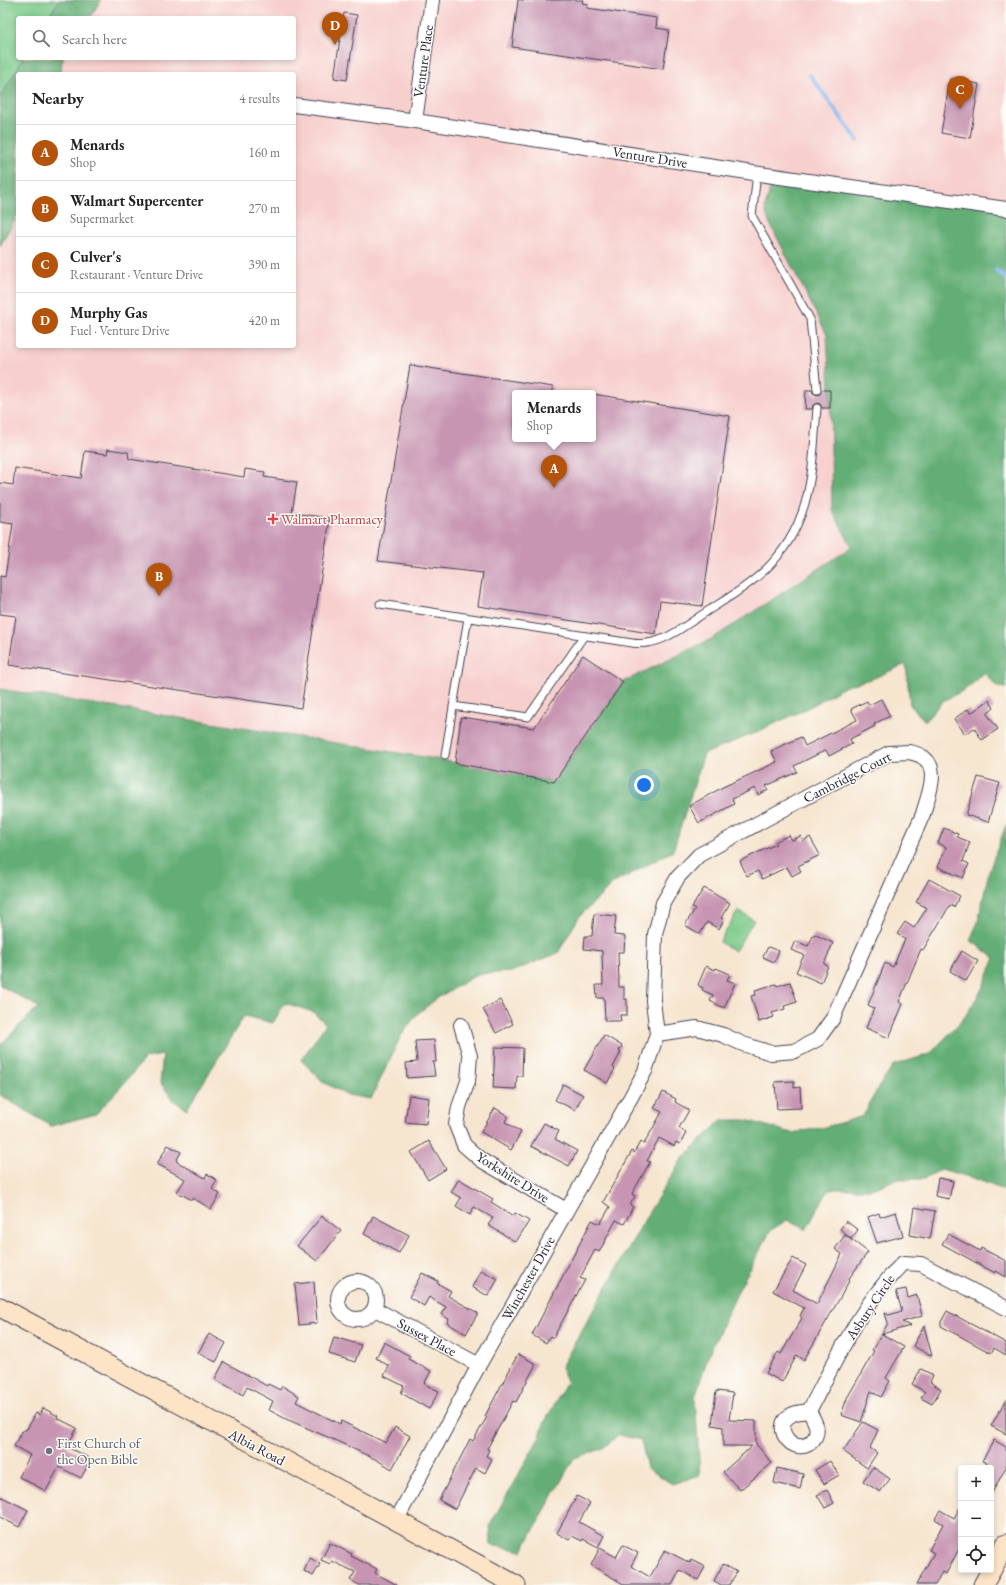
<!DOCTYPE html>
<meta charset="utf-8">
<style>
body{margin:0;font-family:"EB Garamond",serif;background:#f6f6f6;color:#222}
.controls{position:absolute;right:12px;bottom:12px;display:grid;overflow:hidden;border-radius:4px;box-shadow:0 2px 6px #0003}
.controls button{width:36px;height:36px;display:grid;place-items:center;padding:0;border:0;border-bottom:1px solid #e0e0e0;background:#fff;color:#222;font:20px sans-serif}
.you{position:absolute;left:644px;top:785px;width:14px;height:14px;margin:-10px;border:3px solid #fff;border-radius:50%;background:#1a73e8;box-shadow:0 0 0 6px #1a73e833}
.badge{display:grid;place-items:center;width:26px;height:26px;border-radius:50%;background:#b45309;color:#fff;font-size:13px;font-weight:700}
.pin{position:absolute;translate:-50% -33px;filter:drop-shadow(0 1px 2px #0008)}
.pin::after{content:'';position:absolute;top:21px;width:14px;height:12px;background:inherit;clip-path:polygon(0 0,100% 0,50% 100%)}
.popup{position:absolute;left:512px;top:390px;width:84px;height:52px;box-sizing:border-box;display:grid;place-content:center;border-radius:4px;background:#fff;filter:drop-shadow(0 1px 3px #0005);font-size:13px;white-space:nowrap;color:#767676}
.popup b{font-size:15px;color:#222}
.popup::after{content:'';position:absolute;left:50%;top:100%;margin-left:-8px;border:8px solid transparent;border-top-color:#fff}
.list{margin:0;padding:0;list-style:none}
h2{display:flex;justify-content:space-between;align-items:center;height:52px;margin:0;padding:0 16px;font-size:17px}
h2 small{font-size:13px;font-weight:400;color:#767676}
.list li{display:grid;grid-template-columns:26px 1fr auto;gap:12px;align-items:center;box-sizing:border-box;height:56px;padding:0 16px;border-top:1px solid #e0e0e0}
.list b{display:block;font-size:15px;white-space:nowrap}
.list p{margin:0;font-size:13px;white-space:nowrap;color:#767676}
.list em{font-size:13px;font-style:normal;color:#767676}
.icon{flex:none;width:22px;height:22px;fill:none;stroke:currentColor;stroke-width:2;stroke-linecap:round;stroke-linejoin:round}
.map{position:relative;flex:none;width:1006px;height:1585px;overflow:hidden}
.search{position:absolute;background:#fff;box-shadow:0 2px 6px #0003;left:16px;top:16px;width:280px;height:44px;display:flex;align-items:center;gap:10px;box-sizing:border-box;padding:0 14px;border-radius:4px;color:#767676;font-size:15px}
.panel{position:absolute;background:#fff;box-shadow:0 2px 6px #0003;left:16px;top:72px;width:280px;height:276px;border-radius:4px}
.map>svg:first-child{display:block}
</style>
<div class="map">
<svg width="1006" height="1585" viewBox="0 0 1006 1585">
<rect width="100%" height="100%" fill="#fdfcf7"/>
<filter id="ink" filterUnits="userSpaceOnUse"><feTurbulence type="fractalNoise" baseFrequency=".025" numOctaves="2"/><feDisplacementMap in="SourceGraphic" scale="8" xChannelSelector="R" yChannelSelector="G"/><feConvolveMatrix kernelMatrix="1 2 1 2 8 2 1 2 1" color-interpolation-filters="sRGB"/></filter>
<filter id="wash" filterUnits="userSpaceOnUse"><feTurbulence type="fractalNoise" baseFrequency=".012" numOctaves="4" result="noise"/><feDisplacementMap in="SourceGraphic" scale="16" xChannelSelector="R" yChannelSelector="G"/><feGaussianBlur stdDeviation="0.9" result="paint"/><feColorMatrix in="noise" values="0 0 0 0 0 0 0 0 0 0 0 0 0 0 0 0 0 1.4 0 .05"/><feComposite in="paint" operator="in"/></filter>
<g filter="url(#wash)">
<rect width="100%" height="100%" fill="#f6e5cf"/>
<!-- built -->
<path fill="#f7d0ce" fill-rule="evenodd" d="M101 0H1006V209L768 220 827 335 830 390 832 510 852 547 713 638 623 682 554 782 436 759 0 689V246L18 214V346H294V74H61L62 61 64 58H294V18H90ZM515 393H593V439H515Z"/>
<!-- green -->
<path fill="#7bca8a" stroke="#4e7662" d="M0 0H59L48 18H18V58H23L0 98Z
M738 911 754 920 735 951 719 942Z"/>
<!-- forest -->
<path fill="#64ae76" stroke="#436858" d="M59 0H101L90 18H48Z
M23 58H64L62 61 61 74H18V214L0 246V98Z
M773 176 1006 209V688L997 687 985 673 966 689 943 701 925 721 910 705 906 664 874 678 846 686 806 709 755 733 704 754 673 851 614 883 579 917 558 953 511 972 478 974 439 997 417 1014 401 1036 371 1099 347 1095 323 1082 301 1060 326 1024 313 1012 285 1003 273 1023 244 1016 187 1109 174 1101 160 1082 163 1055 145 1058 128 1079 96 1114 51 1126 0 1095V1045L38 1007 0 985V689L436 759 554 782 623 682 713 638 852 547 832 510 830 390 827 335 768 220 765 208Z
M1006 825V1191L973 1178 941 1169 925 1179H899L871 1189H829L806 1230 787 1220 771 1230 740 1287 709 1354 695 1397 700 1475 672 1484 647 1468 641 1440 619 1435 602 1449 574 1458 522 1551 491 1545 490 1525 540 1436 543 1425 567 1382 561 1367 649 1212 682 1159 721 1120H746L792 1133 826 1127 863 1116 878 1088 894 1065 930 1054 964 1018 981 991 995 958 970 940 978 922 989 871Z"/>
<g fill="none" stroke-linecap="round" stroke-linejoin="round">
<!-- stream -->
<path stroke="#81b6f0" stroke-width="4" d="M810 75 858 141
M996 270 1006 279"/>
</g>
<g id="blocks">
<!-- building -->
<path fill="#c795b2" d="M518 0H583L582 3 588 4 587 8 657 18 656 28 669 30 663 69 512 47Z
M344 13 357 15 347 80 334 78Z
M950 79 979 84 970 138 941 133Z
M410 365 553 387V393H515V439H593V394L730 416 702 606 660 601 656 634 478 606 483 573 378 561Z
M806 390H812L813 393 817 395 820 394 822 390H830V408H822L820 404 817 403 813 405 812 409H805Z
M108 449 128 452 129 459 244 477 245 469 265 472 264 477 297 482 292 513 330 518 301 708 9 665 16 616 0 614V576L5 577 13 524 0 522V483L13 485 15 468 81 478 85 451 107 454Z
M583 655 623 682 554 782 455 763 461 717 534 728Z
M881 699 890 716 874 724 875 726 850 739 852 744 829 756 826 750 794 766 797 772 766 786 768 790 758 795 755 788 732 799 734 804 699 823 689 806 723 787 777 762 771 751 801 737 805 746 857 720 851 709 867 701 869 705Z
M989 700 994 708 987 714 998 729 982 740 974 728 965 734 954 719 968 709 971 713Z
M978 777 1000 783 988 822 966 815Z
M944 828 958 834 957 837 970 842 963 861 969 864 963 878 938 867 946 847 938 843Z
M789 835 792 840 801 836 803 841 810 837 820 855 798 866 801 871 792 876 787 867 762 879 758 871 747 876 740 861 776 844 775 842Z
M929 879 960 896 954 907 950 905 923 950 921 949 899 1002 903 1004 889 1038 866 1028 874 1008 868 1005 885 963 893 967 905 939 897 934 905 922 914 928 927 908 916 902Z
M704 888 730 903 721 918 724 920 719 929 707 922 700 934 685 925 695 909 692 907Z
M594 914 616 916 614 935 625 936 624 952H618L619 987H624V999H627V1015H620L621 1021H605L604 998H597L596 985H603L602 951 584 949 585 936H592Z
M814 934 833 943 824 964 828 966 821 983 796 972 804 955 791 950 795 941 808 946Z
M768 947 779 951 774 962 763 957Z
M962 951 978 961 966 981 950 971Z
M706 966 715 970 716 968 730 974 727 980 735 983 724 1008 710 1001 713 995 702 990 703 988 698 985Z
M790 982 797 1002 784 1006 785 1009 772 1013 774 1017 759 1022 751 996 756 995 755 990 776 984 777 986Z
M500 1000 513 1024 496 1033 483 1009Z
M604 1035 622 1046 619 1051 621 1052 613 1067 615 1069 607 1083 584 1070Z
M434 1040 436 1062H433L435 1076 407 1078 406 1063 417 1062 415 1041Z
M495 1047 523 1048 522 1076H517L516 1089 493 1088Z
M794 1081V1088L800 1087 801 1108 777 1109 775 1082Z
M563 1084 583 1095 575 1110 555 1100Z
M663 1092 676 1099 675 1102 689 1110 679 1128 686 1133 680 1144 676 1142 674 1146 659 1138 647 1161 650 1162 632 1194 635 1196 630 1205 633 1207 624 1224 616 1220 599 1252 595 1250 580 1278 585 1280 553 1338 550 1336 546 1343 532 1335 592 1220 600 1224 610 1207 603 1202 632 1151 634 1153 640 1142 644 1144 662 1112 654 1108Z
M409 1095 429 1098 426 1124 405 1122Z
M495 1108 508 1116 505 1122 521 1132 511 1150 481 1132Z
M544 1123 559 1131 555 1139 577 1151 569 1166 531 1146Z
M429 1141 446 1169 428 1180 411 1152Z
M168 1145 181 1152 176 1161 205 1178 207 1174 217 1180 212 1189 220 1194 211 1209 193 1198 192 1200 177 1192 185 1179 157 1164Z
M938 1178 953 1181 949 1199 935 1196Z
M459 1179 493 1199 491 1202 513 1216 515 1213 529 1221 516 1242 488 1225 493 1218 474 1207 470 1215 456 1206 461 1198 451 1192Z
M914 1207 935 1211 930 1239 910 1235Z
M896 1212 903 1236 877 1243 868 1217 879 1213 880 1217Z
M322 1216 341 1231 317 1261 297 1246Z
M373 1216 409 1235 399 1253 364 1234Z
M846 1221 858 1230 851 1239 840 1229Z
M948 1234 980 1251 981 1248 1006 1261V1277L996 1271 995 1273 942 1244Z
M845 1235 868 1252 848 1280 849 1281 841 1296 804 1360 797 1355 782 1382 766 1373 778 1352 781 1354 802 1318 800 1316 804 1308 773 1291 793 1258 806 1265 793 1290 817 1304 842 1254 835 1249Z
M481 1270 498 1279 488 1296 472 1287Z
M422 1273 438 1281 437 1283 451 1291 448 1296 478 1313 466 1334 447 1323 449 1319 441 1314 446 1307 429 1297 424 1306 409 1297Z
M314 1282 317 1323 299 1325 295 1284Z
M906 1289 908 1298 917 1295 922 1316 902 1322 910 1326 882 1334 888 1323 885 1313 889 1315 902 1311 896 1291Z
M947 1311 1006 1343V1355L994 1348 991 1353 941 1326V1322Z
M924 1326 932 1356 913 1346Z
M209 1334 226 1343 216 1362 198 1353Z
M882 1334 904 1347 886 1378 890 1381 881 1397 871 1391 861 1422 841 1415 847 1398 874 1351 872 1350Z
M334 1337 361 1345 355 1362 329 1354Z
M384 1342 410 1356 408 1359 431 1371 424 1384 439 1391 429 1409 401 1393 404 1386 384 1376 389 1366 376 1358Z
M518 1354 536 1364 516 1402 513 1401 487 1449 489 1450 486 1456 492 1459 485 1473 476 1468 455 1509 439 1500 470 1439 473 1441 487 1417 485 1416Z
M224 1362 267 1386 268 1384 280 1390 282 1386 299 1396 296 1402 340 1424 341 1421 386 1443 395 1427 410 1436 392 1469 377 1460 339 1442 286 1419 269 1410 273 1401 247 1387 243 1395 215 1379Z
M921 1369 933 1375 930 1382 941 1389 932 1404 921 1398 925 1392 912 1384Z
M716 1391 733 1393 729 1420 756 1421V1444L772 1463 740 1490 723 1472 752 1446H723V1427L712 1425Z
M1006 1399V1434L991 1426Z
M43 1408 58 1416 57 1418 77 1428 67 1447 91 1459 81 1478 59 1467 46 1491 19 1477 30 1455 14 1446 21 1432 27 1429 36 1413 40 1415Z
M863 1422 878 1430 870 1448 877 1453 867 1468 843 1451Z
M994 1440 1006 1447V1467L991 1495V1468H984L987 1463 982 1461Z
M830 1461 839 1475 824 1484 815 1470Z
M873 1467 890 1479 880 1492 863 1481Z
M777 1468 803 1474 800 1489 774 1483Z
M827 1490 834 1503 825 1508 817 1495Z
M0 1496 28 1510 19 1527 0 1517Z
M577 1496 590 1503 579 1522 604 1536 598 1547 583 1539 582 1541 572 1536 569 1540 557 1533Z
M961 1506V1545L946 1574 942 1572 935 1585H916L934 1553 929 1550 943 1524 935 1519 940 1510 954 1518Z
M330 1543 352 1554 351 1556 377 1569 375 1573 397 1585H359L350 1580 355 1572 332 1561 330 1564 321 1560Z
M623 1545 638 1553 631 1566 650 1577 665 1550 690 1563 691 1560 705 1567 698 1580 680 1570 672 1585H625L591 1565 600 1548 616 1557Z
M310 1558 320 1564 313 1576 304 1571Z
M723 1564 737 1572 729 1585H721L714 1581Z"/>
</g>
</g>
<g filter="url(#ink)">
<use href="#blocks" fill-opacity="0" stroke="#423f51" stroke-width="1"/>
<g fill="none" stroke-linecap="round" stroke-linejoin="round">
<!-- lane casing -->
<g stroke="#423f51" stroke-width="9">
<path id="lane" d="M757 174 752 216 810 319 817 390
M380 604 632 643C660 647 680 629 703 614 723 601 746 588 764 571 813 525 812 470 817 408
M453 706 528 717 584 636
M445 755 468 618"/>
</g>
<!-- street casing -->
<g stroke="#423f51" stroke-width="16">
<path id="street" d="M294 105 409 120 773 176 1006 209
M415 121 432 0
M909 752C913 753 918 754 921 756 942 767 927 798 923 814L833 1018 818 1039 795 1051 771 1053 743 1044 723 1035 697 1028 657 1034 653 1001 655 934 663 903 678 877 699 855 855 771 889 753Z
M461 1025 470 1056 468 1081 459 1107 456 1125 464 1145 481 1160 566 1210
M338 1300a19 19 0 1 1 38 0a19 19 0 1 1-38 0Z
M375 1309 479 1365
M809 1411C836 1360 861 1304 903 1263L921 1264 1006 1308
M809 1411C814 1420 821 1430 813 1440 796 1460 769 1427 791 1415 796 1412 803 1412 809 1411Z
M396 1521 479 1365 631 1097 645 1071 657 1034"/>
</g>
<!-- secondary casing -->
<g stroke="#423f51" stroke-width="21">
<path id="secondary" d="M0 1307 516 1585
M983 1585 1006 1544"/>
</g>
<!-- lane -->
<use href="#lane" stroke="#fff" stroke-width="7"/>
<!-- street -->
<use href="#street" stroke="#fff" stroke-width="14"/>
<!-- secondary -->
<use href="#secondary" stroke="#fee4c6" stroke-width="19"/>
</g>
</g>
<!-- markers -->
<path fill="#e0444e" stroke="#fdfcf7" stroke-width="1.5" d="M271 513h4v4h4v4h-4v4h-4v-4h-4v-4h4z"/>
<circle fill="#6b7280" stroke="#fdfcf7" stroke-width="1.5" cx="49" cy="1451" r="4"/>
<g text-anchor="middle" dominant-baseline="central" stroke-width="3" stroke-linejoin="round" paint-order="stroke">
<!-- street labels -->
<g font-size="14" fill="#22223b" stroke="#fdfcf7">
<text transform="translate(423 61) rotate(-82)">Venture Place</text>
<text transform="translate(650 157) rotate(9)">Venture Drive</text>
<text transform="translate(847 777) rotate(-27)">Cambridge Court</text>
<text transform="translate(513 1177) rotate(32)">Yorkshire Drive</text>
<text transform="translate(528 1278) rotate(-61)">Winchester Drive</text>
<text transform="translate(870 1307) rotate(-56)">Asbury Circle</text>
<text transform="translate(427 1337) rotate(28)">Sussex Place</text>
<text transform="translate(257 1447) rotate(28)">Albia Road</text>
</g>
<!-- health labels -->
<g font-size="14" fill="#be3a42" stroke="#fdfcf7" text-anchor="start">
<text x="281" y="519">Walmart Pharmacy</text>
</g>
<!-- worship labels -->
<g font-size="14" fill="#5b616d" stroke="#fdfcf7" text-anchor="start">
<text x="57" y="1443">First Church of<tspan x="57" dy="16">the Open Bible</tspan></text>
</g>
</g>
</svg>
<div class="controls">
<button>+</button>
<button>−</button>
<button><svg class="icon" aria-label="locate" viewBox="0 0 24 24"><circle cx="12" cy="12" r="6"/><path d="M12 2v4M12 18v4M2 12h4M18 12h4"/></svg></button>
</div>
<div class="you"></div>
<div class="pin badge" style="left:554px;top:488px">A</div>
<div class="popup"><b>Menards</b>Shop</div>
<div class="pin badge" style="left:159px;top:596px">B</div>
<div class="pin badge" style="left:960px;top:109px">C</div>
<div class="pin badge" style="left:335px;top:45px">D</div>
<div class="search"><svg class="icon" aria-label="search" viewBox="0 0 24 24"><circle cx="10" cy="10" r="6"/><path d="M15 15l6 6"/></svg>Search here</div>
<section class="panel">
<h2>Nearby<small>4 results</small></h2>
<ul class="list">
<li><span class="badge">A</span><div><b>Menards</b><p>Shop</p></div><em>160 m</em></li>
<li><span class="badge">B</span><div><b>Walmart Supercenter</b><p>Supermarket</p></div><em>270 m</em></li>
<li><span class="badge">C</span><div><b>Culver's</b><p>Restaurant · Venture Drive</p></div><em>390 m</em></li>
<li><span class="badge">D</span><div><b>Murphy Gas</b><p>Fuel · Venture Drive</p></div><em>420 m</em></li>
</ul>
</section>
</div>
